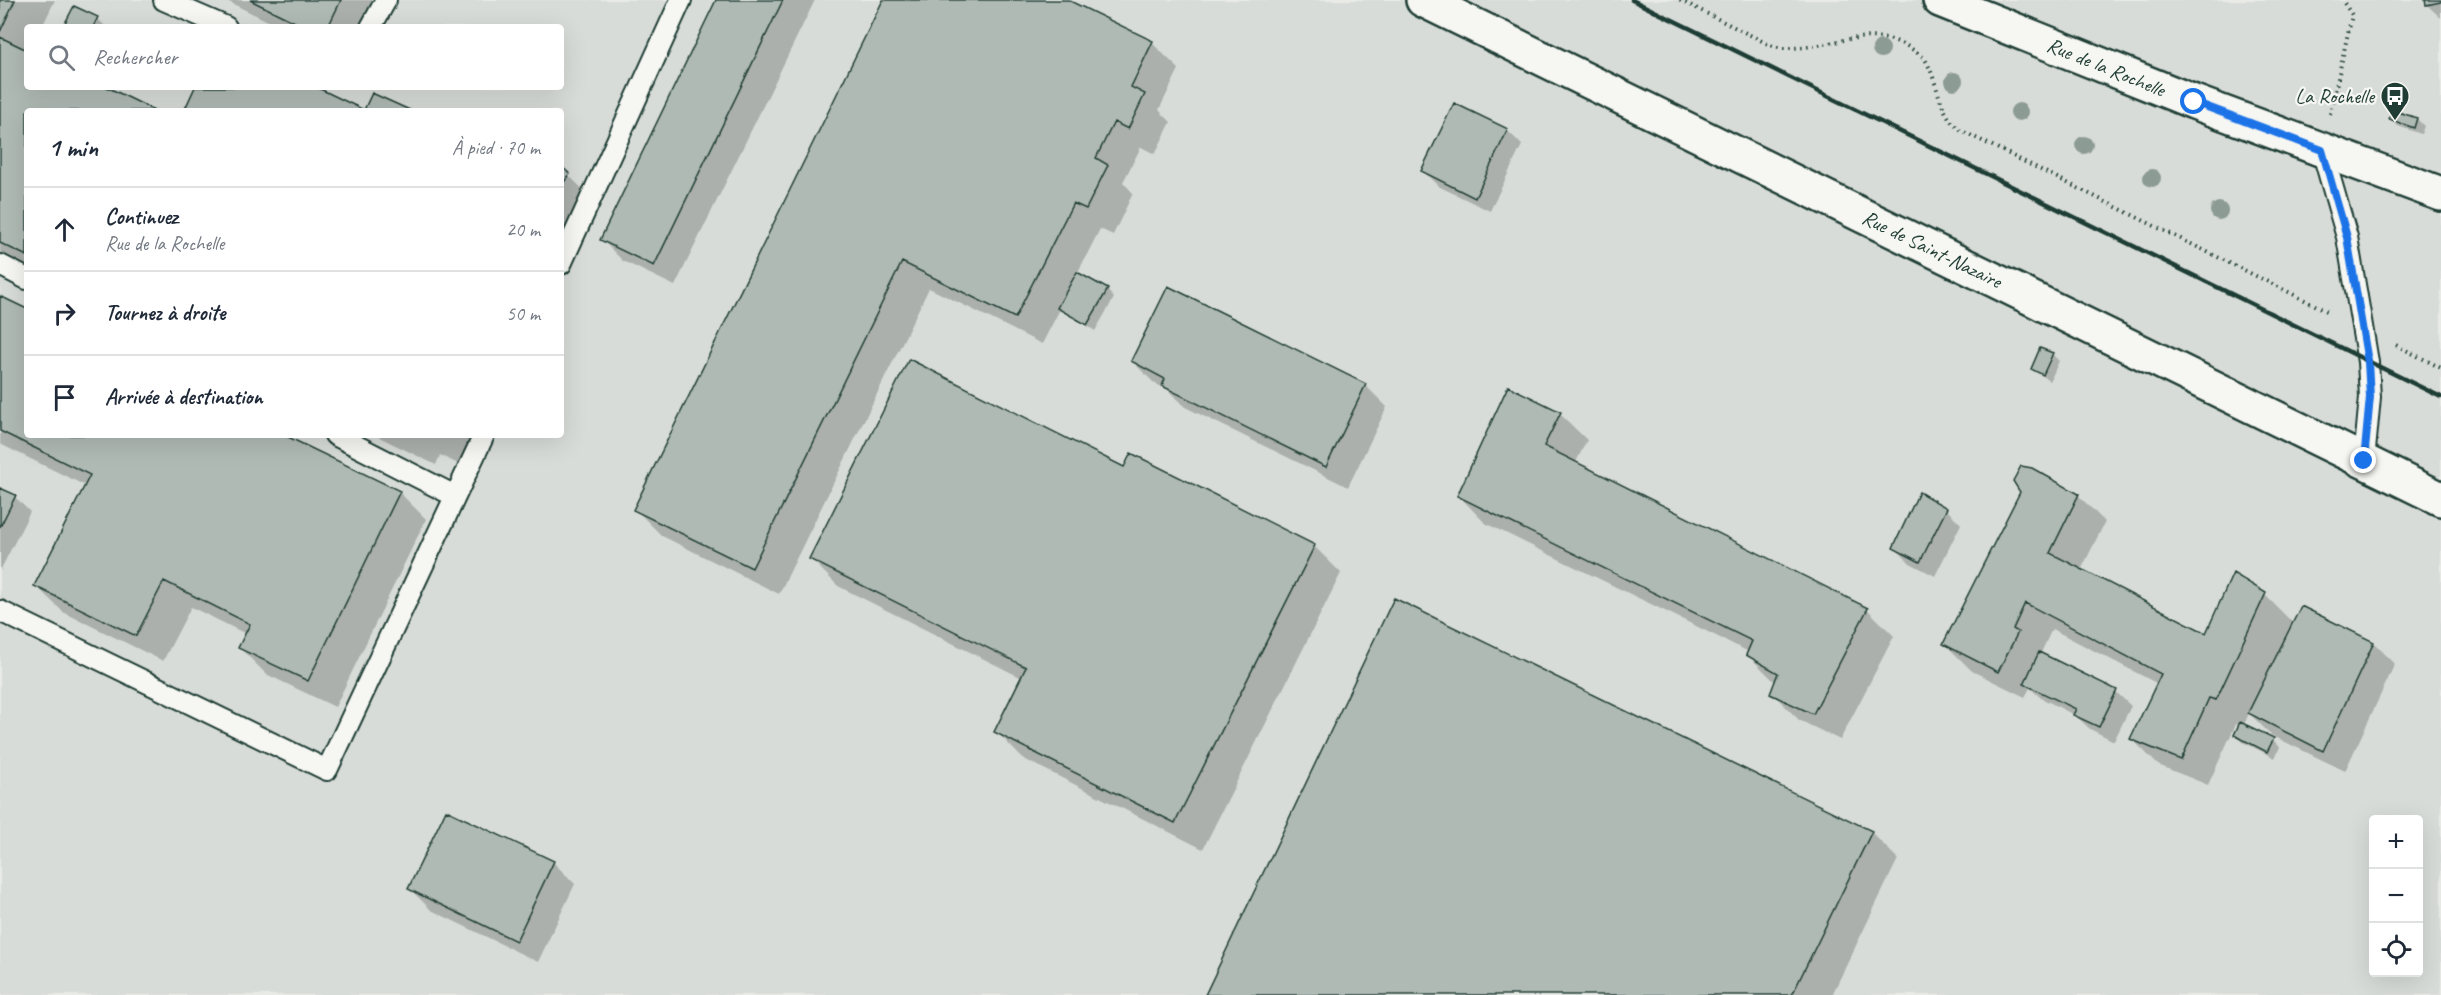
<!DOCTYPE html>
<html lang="fr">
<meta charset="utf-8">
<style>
body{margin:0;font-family:Caveat,sans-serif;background:#f6f6f7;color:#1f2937}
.controls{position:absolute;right:18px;bottom:18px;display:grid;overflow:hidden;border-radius:6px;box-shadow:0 6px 24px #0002}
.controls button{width:54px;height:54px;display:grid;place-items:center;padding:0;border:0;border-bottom:2px solid #e0e1e3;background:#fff;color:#1f2937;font:30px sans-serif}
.stop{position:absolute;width:18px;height:18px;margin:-14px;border:4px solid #1a73e8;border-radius:50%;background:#fff}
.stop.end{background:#1a73e8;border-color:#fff;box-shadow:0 2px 6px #0008}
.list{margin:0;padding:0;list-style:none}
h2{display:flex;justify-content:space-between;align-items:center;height:78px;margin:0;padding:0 24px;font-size:26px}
h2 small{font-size:20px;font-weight:400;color:#747a83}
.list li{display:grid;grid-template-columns:39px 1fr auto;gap:18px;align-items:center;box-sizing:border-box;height:84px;padding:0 24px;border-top:2px solid #e0e1e3}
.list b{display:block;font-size:22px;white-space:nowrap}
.list p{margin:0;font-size:20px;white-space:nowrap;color:#747a83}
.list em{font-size:20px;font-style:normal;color:#747a83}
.icon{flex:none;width:33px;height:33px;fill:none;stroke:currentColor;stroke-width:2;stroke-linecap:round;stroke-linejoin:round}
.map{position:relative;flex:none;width:2441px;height:995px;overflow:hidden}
.search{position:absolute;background:#fff;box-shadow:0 6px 24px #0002;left:24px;top:24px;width:540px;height:66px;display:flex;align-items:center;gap:15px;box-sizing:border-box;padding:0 21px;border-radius:6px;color:#747a83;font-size:22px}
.panel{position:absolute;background:#fff;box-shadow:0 6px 24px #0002;left:24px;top:108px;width:540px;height:330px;border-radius:6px}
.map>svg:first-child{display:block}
</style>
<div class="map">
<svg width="2441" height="995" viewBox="0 0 2441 995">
<rect width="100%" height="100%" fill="#e9ebe7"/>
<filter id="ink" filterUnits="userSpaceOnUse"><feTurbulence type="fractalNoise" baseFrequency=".0167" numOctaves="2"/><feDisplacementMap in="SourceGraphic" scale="12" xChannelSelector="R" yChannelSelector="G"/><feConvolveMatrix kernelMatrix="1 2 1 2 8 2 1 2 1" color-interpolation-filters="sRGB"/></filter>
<g filter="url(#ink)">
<!-- built -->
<path fill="#d8dcd8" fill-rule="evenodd" d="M0 0H2441V995H0ZM27 27H561V87H27ZM27 111H561V435H27ZM2374 820H2418V972H2374Z"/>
<!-- shadow -->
<path fill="#0003" d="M0 0H55L42 27H27V87H104L152 111H27V269L0 256Z
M225 0H381L368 27H280Z
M718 0H815L675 286 623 261 601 239Z
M885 0H1065L1152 43 1179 69 1159 110 1171 122 1155 154 1141 147 1123 182 1133 193 1113 235 1100 229 1077 274 1107 290 1114 298 1095 331 1060 309 1042 344 929 288 779 594 662 536 635 509Z
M2427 0H2441V18L2427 5Z
M97 18 106 27H65Z
M2391 119H2417L2424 126 2421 134 2398 126Z
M1507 130 1522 145 1490 211 1438 186 1423 171Z
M561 168 596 202 561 266Z
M0 298 27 311V435H281L399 492 426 519 335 707 266 674 240 648 246 634 191 607 163 661 63 612 36 586 86 486 0 444Z
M2052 354 2059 361 2050 381 2033 369Z
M1132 361 1365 385 1387 407 1348 487 1185 407 1168 390 1154 383Z
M1509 388 1560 414 1587 440 1575 464 1867 609 1894 636 1840 740 1799 720 1772 693 1776 683 1748 655 1749 652 1485 523 1459 496Z
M375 435H479L464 467 440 455 436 465Z
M1125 469 1314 546 1341 573 1203 849 1022 758 996 731 1022 678 838 586 811 559Z
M0 489 15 497 30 512 0 571Z
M2078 495 2105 522 2081 570 2207 635 2265 595 2294 624 2374 643 2395 664 2345 771 2271 735 2249 713 2244 725 2273 740 2280 747 2275 758 2243 742 2236 735 2240 725 2236 724 2208 785 2158 765 2132 739 2158 684 2052 629 2040 655 2116 692 2131 706 2114 741 2090 729 2076 716 2041 698 2030 688 2025 697 1972 671 1945 644Z
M1946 509 1961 524 1935 576 1910 563 1895 548Z
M1871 832 1898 859 1832 995H1207Z
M553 862 575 884 538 962 431 910 410 889Z"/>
<!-- building -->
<path fill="#b0bab5" stroke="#1f3d34" stroke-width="1.5" d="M0 0H15L0 32Z
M250 0H341L328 27H305Z
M716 0H783L654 266 600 240Z
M883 0H1068L1153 41 1131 87 1145 94 1128 129 1114 122 1096 158 1108 165 1086 209 1073 203 1015 318 902 262 752 568 633 510Z
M2425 0H2441V2L2426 5Z
M74 6 98 17 93 27H63Z
M0 37 27 50V87H107L156 111H27V256L0 243Z
M195 87H316L364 110 372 93 412 111H184Z
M1454 103 1508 129 1475 198 1421 171Z
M2392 110 2417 118 2414 128 2389 119Z
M561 166 570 174 561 186Z
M1077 272 1108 289 1087 325 1057 308Z
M1168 286 1366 384 1326 467 1162 386 1165 379 1131 361Z
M0 296 27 309V435H284L400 491 308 681 238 648 250 624 164 581 136 636 34 586 90 475 0 431Z
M2040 348 2053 353 2043 375 2031 369Z
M909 359 1124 467 1131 453 1315 545 1175 823 994 732 1026 667 809 559Z
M1508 386 1561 412 1544 446 1868 608 1813 714 1770 694 1778 673 1746 655 1752 641 1457 496Z
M2021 466 2032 468 2079 494 2050 553 2206 633 2233 573 2266 593 2216 700 2209 698 2181 760 2130 739 2161 674 2025 603 2013 629 2018 632 1998 672 1943 644 2020 492 2013 481Z
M0 488 16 495 0 527Z
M1919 492 1947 508 1920 562 1893 548Z
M1394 598 1872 831 1792 995H1205Z
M2301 606 2374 642 2323 751 2248 713Z
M2039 652 2117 690 2099 727 2073 715 2076 709 2024 684Z
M2240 722 2274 738 2267 752 2234 735Z
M446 810 554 861 516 941 408 889Z"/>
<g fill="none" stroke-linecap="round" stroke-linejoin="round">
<!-- lane casing -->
<g stroke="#1f3d34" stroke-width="24">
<path id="lane" d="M164 0 226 27
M371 27 386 0
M2322 150 2347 237 2368 362 2370 397 2364 461
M561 264 681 0
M0 265 27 279
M335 435 455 496
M0 611 327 770 484 435"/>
</g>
<!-- street casing -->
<g stroke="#1f3d34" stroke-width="38">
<path id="street" d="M1423 0 2441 499"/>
</g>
<!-- secondary casing -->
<g stroke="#1f3d34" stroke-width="38">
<path id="secondary" d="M1940 0 2194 102 2441 194"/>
</g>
<!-- path -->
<path stroke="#1f3d34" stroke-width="4" stroke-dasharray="1.5 4.5" stroke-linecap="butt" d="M1680 0 1770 45 1782 48C1838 50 1876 16 1925 59 1939 83 1937 111 1960 130L2327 311
M2330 114 2352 15 2342 0
M2396 345 2441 368"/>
<!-- lane -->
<use href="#lane" stroke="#f6f6f2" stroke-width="20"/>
<!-- street -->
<use href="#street" stroke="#f6f6f2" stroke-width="33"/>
<!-- secondary -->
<use href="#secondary" stroke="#f6f6f2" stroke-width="33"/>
<!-- rail -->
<path stroke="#1f3d34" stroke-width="4.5" d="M1632 0 2441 397"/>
</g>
<!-- trees -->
<g fill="#8d9b95">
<circle cx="1881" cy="49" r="9"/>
<circle cx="1954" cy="81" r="9"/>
<circle cx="2019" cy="112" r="9"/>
<circle cx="2084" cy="145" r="9"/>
<circle cx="2152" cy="178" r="9"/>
<circle cx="2219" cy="211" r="9"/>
</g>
</g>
<g fill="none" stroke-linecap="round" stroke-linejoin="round" filter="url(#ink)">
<!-- route -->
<path stroke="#1a73e8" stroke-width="8" d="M2194 102 2322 150 2347 237 2368 362 2370 397 2364 461"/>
</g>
<!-- icons -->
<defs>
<g id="bus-pin" transform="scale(1.5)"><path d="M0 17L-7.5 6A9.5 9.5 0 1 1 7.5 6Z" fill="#1f3d34" stroke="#f6f6f2"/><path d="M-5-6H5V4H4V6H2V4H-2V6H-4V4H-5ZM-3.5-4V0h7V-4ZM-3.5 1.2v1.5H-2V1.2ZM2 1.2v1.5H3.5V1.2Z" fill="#fff"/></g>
</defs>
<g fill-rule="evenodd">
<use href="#bus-pin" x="2395" y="96"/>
</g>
<g text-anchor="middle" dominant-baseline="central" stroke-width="4.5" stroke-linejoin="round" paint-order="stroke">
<!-- street labels -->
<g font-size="21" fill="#1f3d34" stroke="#f6f6f2">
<text transform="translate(2106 67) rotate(22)">Rue de la Rochelle</text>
<text transform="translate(1932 249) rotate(26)">Rue de Saint-Nazaire</text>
</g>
<!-- poi labels -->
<g font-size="21" fill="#1f3d34" stroke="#f6f6f2" text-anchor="end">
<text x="2374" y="96">La Rochelle</text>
</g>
</g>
</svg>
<div class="controls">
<button>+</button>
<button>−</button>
<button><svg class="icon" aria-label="locate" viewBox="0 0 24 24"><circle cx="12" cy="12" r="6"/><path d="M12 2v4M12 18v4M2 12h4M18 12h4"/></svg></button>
</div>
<div class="stop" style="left:2194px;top:102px"></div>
<div class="stop end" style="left:2364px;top:461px"></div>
<div class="search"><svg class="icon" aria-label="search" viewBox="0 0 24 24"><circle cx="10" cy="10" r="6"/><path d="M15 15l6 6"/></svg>Rechercher</div>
<section class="panel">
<h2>1 min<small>À pied · 70 m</small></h2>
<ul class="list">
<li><svg class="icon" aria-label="ahead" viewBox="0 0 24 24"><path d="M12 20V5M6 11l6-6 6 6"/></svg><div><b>Continuez</b><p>Rue de la Rochelle</p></div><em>20 m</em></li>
<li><svg class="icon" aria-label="right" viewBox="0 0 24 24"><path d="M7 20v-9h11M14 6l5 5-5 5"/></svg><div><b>Tournez à droite</b></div><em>50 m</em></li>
<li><svg class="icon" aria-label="arrive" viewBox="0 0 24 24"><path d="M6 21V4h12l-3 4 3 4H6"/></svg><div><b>Arrivée à destination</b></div></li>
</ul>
</section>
</div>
